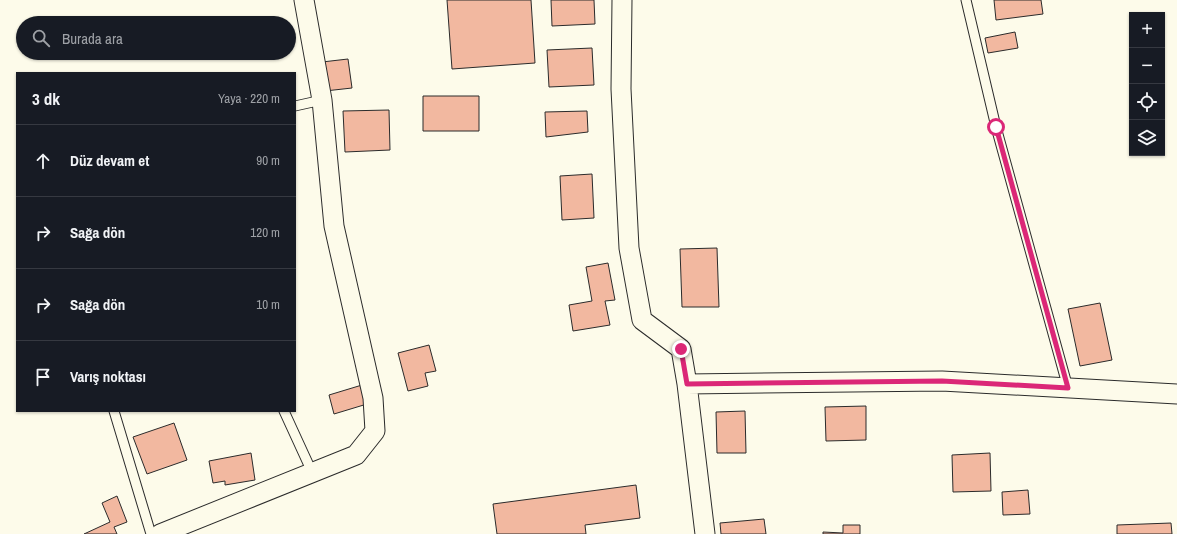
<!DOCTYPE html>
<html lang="tr">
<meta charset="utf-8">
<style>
body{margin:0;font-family:"Archivo Narrow",sans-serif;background:#20242c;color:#f1f3f6}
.controls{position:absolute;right:12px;top:12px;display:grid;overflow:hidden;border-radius:0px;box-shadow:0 1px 3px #0004}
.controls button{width:36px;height:36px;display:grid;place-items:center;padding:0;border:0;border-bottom:1px solid #363941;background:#171b24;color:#f1f3f6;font:20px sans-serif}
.stop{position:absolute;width:12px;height:12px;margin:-9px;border:3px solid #db2777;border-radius:50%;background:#fff}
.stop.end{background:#db2777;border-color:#fff;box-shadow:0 1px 4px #0008}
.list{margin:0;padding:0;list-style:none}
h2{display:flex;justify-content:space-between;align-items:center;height:52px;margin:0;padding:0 16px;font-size:17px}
h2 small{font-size:13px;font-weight:400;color:#9ea1a6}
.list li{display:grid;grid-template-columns:26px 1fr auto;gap:12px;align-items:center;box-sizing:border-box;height:72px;padding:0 16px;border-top:1px solid #363941}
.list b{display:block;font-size:15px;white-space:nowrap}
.list em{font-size:13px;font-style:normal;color:#9ea1a6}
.icon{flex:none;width:22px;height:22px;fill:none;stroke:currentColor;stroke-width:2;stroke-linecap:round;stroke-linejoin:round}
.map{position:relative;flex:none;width:1177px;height:534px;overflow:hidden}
.search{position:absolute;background:#171b24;box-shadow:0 1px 3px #0004;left:16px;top:16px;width:280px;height:44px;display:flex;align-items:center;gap:10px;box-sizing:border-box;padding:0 14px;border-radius:22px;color:#9ea1a6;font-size:15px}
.panel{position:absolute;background:#171b24;box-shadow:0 1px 3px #0004;left:16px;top:72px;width:280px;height:340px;border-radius:0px}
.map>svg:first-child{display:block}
</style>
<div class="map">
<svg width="1177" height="534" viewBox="0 0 1177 534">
<rect width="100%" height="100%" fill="#fdfbea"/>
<!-- building -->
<path fill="#f2b8a0" stroke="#2b2b2b" d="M447 0H531L535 63 452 69Z
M551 0H594L595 24 552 26Z
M994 0H1041L1043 14 996 20Z
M1015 32 1018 48 988 53 985 38Z
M592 48 594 85 549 87 547 50Z
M348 59 352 88 325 91 322 62Z
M423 96H479V131H423Z
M389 110 390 150 345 152 343 111Z
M587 111 588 132 546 137 545 112Z
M592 174 594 218 562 220 560 176Z
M717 248 719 307H682L680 249Z
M608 263 615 300 605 301 610 325 573 331 569 305 592 301 586 267Z
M1100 303 1112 360 1080 366 1068 309Z
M429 345 436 371 425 373 428 386 408 391 398 353Z
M362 385 367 404 334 414 329 395Z
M866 406V440L826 441 825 407Z
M745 411 746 453H717L716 412Z
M174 423 187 460 147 474 133 437Z
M251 453 255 480 225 485V481L213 483 209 461Z
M990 453 991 491 953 492 952 455Z
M636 485 640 518 585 525 586 534H497L493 504Z
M1028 490 1030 514 1003 515 1002 492Z
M117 496 127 522 114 527 117 534H84L110 522 102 503Z
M764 519 766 534H721L720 523Z
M1171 523 1172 534H1117V525Z
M843 525H860V534H823V532L843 533Z"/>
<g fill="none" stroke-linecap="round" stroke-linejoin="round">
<!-- service casing -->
<g stroke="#2b2b2b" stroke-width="11">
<path id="service" d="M966 0 996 127 1068 388
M295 106 322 100
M114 411 151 534
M284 411 312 472"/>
</g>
<!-- minor casing -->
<g stroke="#2b2b2b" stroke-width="21">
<path id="minor" d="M622 0 621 89 629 248 642 320 681 349 687 384 705 534
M687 384 942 381 1177 394
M160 534 356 455 375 431 373 398 334 226 322 100 304 0"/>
</g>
<!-- service -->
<use href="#service" stroke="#fdfbea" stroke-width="9"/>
<!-- minor -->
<use href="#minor" stroke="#fdfbea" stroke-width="19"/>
</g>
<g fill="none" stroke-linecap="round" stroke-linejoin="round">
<!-- route -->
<path stroke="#db2777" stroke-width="5" d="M681 349 687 384 942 381 1068 388 996 127"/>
</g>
</svg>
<div class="controls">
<button>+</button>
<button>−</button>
<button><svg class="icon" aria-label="locate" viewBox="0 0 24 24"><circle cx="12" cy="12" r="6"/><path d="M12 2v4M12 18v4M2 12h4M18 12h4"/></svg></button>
<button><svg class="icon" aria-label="layers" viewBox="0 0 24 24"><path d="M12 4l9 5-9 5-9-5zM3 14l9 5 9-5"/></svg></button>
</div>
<div class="stop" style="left:996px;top:127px"></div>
<div class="stop end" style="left:681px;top:349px"></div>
<div class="search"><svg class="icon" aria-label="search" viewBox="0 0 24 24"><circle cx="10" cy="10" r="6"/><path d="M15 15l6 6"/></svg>Burada ara</div>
<section class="panel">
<h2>3 dk<small>Yaya · 220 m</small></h2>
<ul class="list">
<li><svg class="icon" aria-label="ahead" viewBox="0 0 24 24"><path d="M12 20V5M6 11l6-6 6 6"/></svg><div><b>Düz devam et</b></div><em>90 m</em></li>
<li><svg class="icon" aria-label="right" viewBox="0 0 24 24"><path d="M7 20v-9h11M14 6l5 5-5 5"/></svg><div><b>Sağa dön</b></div><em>120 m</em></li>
<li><svg class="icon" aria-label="right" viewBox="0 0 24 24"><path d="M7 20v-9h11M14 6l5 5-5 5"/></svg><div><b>Sağa dön</b></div><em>10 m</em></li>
<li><svg class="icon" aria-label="arrive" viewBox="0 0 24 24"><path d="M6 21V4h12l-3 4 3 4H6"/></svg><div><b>Varış noktası</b></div></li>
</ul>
</section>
</div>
